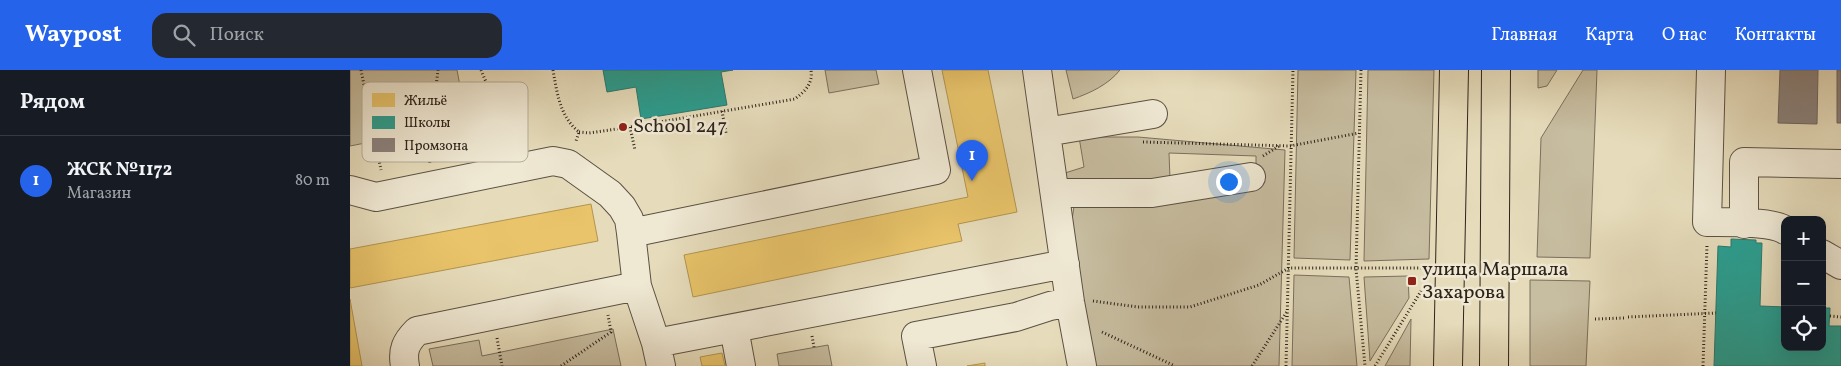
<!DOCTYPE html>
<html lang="ru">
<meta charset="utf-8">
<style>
body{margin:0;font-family:Vollkorn,serif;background:#242831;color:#f1f3f6}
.controls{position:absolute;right:15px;bottom:15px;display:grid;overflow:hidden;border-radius:10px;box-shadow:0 5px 20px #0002}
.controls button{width:45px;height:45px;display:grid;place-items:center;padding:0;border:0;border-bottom:1px solid #363941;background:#171b24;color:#f1f3f6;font:25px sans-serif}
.you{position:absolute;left:878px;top:111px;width:18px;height:18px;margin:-12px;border:4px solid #fff;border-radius:50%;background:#1a73e8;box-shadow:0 0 0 8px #1a73e833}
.badge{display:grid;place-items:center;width:32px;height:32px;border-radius:50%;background:#2563eb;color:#fff;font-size:16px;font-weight:700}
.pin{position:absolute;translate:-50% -41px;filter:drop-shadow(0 1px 2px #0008)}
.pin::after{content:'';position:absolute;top:26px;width:18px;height:15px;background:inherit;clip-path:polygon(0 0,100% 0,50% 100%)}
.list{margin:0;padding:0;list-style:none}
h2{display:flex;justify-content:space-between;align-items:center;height:65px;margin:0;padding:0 20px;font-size:21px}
h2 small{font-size:16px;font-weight:400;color:#9ea1a6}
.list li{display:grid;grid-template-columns:32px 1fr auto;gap:15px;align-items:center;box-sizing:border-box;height:90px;padding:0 20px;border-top:1px solid #363941}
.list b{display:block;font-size:19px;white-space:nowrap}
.list p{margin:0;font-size:16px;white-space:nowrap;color:#9ea1a6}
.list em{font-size:16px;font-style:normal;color:#9ea1a6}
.icon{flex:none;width:28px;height:28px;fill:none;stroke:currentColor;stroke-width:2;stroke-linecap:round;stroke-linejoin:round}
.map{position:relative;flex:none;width:1491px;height:296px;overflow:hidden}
header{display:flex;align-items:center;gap:30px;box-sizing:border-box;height:70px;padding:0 25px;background:#2563eb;color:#fff}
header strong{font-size:24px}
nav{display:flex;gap:28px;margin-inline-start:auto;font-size:18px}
.search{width:350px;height:45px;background:#242831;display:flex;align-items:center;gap:12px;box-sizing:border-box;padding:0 18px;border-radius:15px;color:#9ea1a6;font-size:19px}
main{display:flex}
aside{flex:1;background:#171b24}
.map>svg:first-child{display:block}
</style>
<header>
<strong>Waypost</strong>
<div class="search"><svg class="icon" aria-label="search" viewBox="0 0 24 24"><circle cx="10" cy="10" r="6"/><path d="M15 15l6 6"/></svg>Поиск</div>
<nav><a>Главная</a><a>Карта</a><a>О нас</a><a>Контакты</a></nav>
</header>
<main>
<aside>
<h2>Рядом<small></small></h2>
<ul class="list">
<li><span class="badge">1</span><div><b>ЖСК №1172</b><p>Магазин</p></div><em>80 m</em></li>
</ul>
</aside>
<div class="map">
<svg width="1491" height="296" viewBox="0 0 1491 296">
<rect width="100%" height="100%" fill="#e6dcbb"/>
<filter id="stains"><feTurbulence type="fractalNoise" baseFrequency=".004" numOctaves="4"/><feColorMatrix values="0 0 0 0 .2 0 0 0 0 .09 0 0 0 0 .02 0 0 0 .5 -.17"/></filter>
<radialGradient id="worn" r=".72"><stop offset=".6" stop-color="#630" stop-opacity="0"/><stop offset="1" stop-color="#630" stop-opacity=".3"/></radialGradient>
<!-- green -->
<path fill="#c7bda0" stroke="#7a705e" d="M0 0H107L117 53 0 76Z
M475 0H526L529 14 479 23Z
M716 0H770C758 15 740 23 723 29Z
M948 0H1006L1000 190 944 188Z
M1018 0H1084L1079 189 1014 191Z
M1188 0H1207L1197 16 1188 18Z
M1233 0H1247L1240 188 1187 187 1191 68Z
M729 67H788L935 80 929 296H746C738 250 712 172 726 129L844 125 906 120V86L819 83 820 109 816 114 715 110V103L734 97Z
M944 205 999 207 1007 296H942Z
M1058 206 1059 228 1020 291 1014 207Z
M1180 210 1240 211 1236 296H1180Z
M1061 249 1060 296H1035Z
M263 259 271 296H83L79 279 129 270 132 286Z
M478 275 482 296H429L427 284Z"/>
<!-- homes -->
<path fill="#e9c46a" stroke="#b19452" d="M592 0H638L667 142 608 154 612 171 343 227 334 185 618 127Z
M241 134 248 171 0 218V179Z
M0 229 12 296H0Z
M372 283 375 296H352L350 287Z
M635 293V296H617Z"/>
<!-- schools -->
<path fill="#2a9d8f" stroke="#2b786c" d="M253 0H383L371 2 377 35 291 49 286 17 257 22Z
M1381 169 1406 170V173H1412L1410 236 1435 237V277H1472V238H1480L1479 256H1491V296H1364L1368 176 1381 177Z"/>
<!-- industry -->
<path fill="#8a817c" stroke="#6e655f" d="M1430 0H1468L1467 54 1428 53Z
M1487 0H1491V53H1487Z"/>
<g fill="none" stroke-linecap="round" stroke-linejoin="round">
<!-- minor casing -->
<g stroke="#5b5143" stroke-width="30">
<path id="minor" d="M687 0 720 232 732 296
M1361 0 1357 152C1375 152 1421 151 1435 160
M696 62 803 44
M0 120 26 127 203 91 218 94 260 124 272 137 279 149 281 163
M706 123H802L901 107
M1394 154V92L1491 94
M1472 184 1491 195
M384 258 391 296
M306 273 715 194
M55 296C52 280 56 272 67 261L287 216
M311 296 306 273 287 216 281 163 586 100 567 0
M572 296 566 266 666 247 700 236 720 232"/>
</g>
<!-- major casing -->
<g stroke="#2d231b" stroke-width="30">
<path id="major" d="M1098 296 1104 0
M1144 296 1146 0"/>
</g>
<!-- path -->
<path stroke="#2d231b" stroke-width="3" stroke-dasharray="1 2.5" stroke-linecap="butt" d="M11 0 31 100
M131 0 162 74
M203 0C207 23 210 47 229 62L226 71
M1011 0 1006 199 1015 296
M372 41 376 63
M72 54 80 93
M280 57 285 80
M229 62 239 63 280 57 445 29C455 21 463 14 461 0
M24 64 72 54 86 17 88 0
M793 72 940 76 1009 63
M913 86 929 76
M743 231 788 237H840L909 215 939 198H1071
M1480 246 1491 247
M1278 247 1366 243
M1245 249 1274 248
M752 262 825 296
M462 266 464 277
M147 268 152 296
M211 296 261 262 258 245
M902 296 938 240
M936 296 943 0
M1025 296 1071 221
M1353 296 1357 175"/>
<!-- minor -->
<use href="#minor" stroke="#efe8d3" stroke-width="28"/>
<!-- major -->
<use href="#major" stroke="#e6dcbb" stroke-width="28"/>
</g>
<!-- markers -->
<g fill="#8f2418" stroke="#efe8d3" stroke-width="2">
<circle cx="273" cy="57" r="5"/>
<rect x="1057" y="206" width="10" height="10" rx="2.5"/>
</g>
<g text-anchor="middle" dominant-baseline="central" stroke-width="5" stroke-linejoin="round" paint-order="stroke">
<!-- poi labels -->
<g font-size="20" fill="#2d231b" stroke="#efe8d3" text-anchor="start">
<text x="283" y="57">School 247</text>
<text x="1072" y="200">улица Маршала<tspan x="1072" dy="23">Захарова</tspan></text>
</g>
</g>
<!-- legend -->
<rect x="12" y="12" width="166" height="80" rx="8" fill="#efe8d3" stroke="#b5ad9c" stroke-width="1"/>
<rect x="22" y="23" width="23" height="14" fill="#e9c46a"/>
<rect x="22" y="46" width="23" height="13" fill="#2a9d8f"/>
<rect x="22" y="68" width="23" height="14" fill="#8a817c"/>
<g font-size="14" fill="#2d231b">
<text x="54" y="35">Жильё</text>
<text x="54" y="57">Школы</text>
<text x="54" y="80">Промзона</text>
</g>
<rect width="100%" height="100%" filter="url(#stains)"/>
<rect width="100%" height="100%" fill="url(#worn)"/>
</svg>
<div class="controls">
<button>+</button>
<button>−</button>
<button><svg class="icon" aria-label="locate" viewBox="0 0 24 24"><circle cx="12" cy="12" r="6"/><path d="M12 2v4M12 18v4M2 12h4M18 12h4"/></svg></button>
</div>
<div class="you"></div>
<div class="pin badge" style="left:622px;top:111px">1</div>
</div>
</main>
